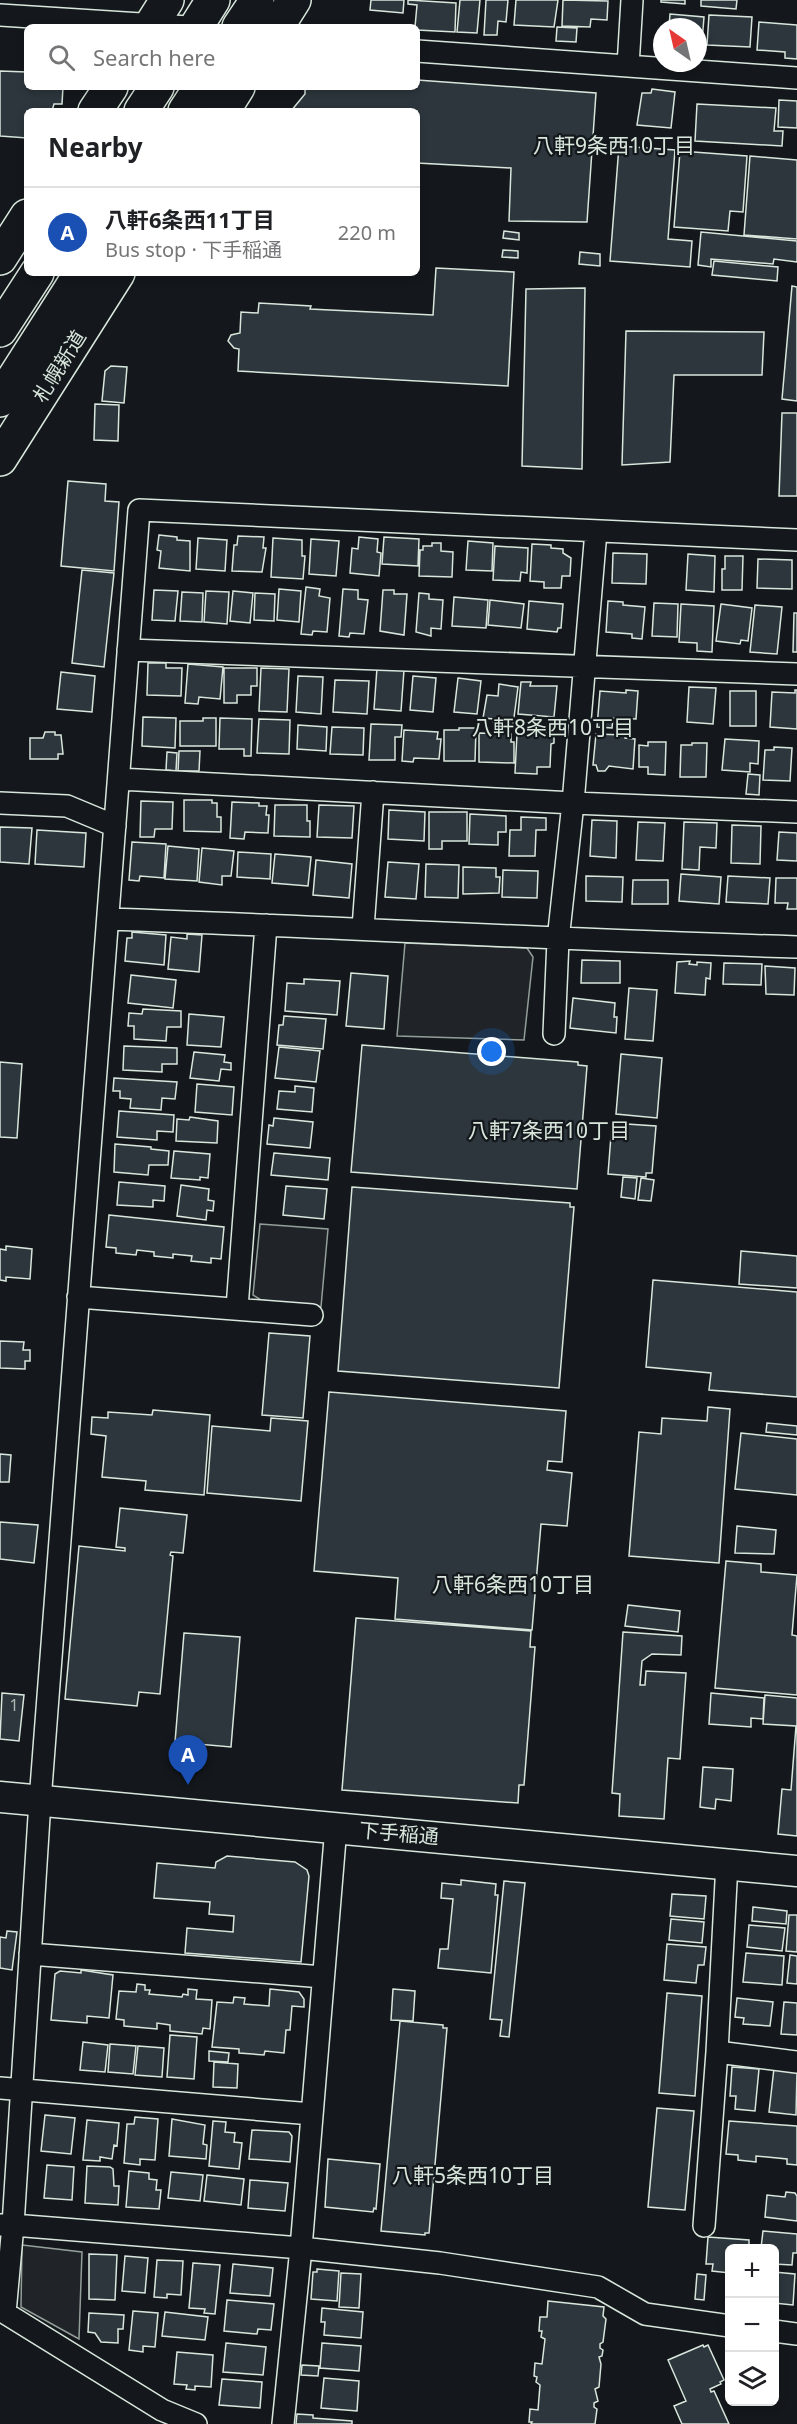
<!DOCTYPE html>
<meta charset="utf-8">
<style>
body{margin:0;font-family:"Noto Sans","Noto Sans JP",sans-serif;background:#f6f6f6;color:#202124}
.controls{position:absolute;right:18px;bottom:18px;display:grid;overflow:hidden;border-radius:9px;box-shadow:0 3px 9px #0003}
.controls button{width:54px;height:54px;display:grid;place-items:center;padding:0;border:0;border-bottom:2px solid #e0e0e0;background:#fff;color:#202124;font:30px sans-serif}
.compass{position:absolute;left:653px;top:18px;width:54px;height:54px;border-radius:50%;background:#fff;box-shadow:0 3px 9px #0003;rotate:326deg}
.you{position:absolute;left:492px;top:1052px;width:21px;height:21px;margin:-15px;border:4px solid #fff;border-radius:50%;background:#1a73e8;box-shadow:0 0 0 9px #1a73e833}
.badge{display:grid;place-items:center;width:39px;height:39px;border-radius:50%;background:#2563eb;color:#fff;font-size:20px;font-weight:700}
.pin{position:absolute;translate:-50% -50px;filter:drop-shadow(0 2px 3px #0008)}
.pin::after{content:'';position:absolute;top:32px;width:21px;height:18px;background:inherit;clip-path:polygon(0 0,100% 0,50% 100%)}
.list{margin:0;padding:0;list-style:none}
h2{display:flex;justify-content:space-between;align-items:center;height:78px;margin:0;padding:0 24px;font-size:26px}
h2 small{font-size:20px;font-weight:400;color:#757577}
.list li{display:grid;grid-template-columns:39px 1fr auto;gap:18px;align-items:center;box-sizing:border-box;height:90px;padding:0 24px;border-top:2px solid #e0e0e0}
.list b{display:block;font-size:22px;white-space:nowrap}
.list p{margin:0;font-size:20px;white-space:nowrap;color:#757577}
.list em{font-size:20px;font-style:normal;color:#757577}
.icon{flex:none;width:33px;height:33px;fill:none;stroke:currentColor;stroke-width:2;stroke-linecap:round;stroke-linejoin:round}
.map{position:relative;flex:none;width:797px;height:2424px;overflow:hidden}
.search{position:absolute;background:#fff;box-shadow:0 3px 9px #0003;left:24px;top:24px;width:396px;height:66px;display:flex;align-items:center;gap:15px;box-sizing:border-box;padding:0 21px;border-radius:9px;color:#757577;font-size:22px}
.panel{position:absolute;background:#fff;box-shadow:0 3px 9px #0003;left:24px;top:108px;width:396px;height:168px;border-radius:9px}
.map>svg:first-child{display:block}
</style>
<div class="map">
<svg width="797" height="2424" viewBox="0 0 797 2424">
<rect width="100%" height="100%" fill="#14181c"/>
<!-- green -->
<path fill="#202428" stroke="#939e99" stroke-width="1.5" d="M405 943 527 948 533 957 524 1040 397 1036Z
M260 1224 328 1229 321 1307 261 1300 253 1295Z
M22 2245 82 2252 79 2339 21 2307Z"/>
<!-- building -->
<path fill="#2c363c" stroke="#d8e6dc" stroke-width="1.5" d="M371 0H404L403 13 370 10Z
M408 0 456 3 455 32 417 30 415 27 417 5 408 4Z
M460 0H480L477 33 457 32Z
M486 0H508L506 22 498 21 497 35H484Z
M516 0H558L554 27 514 25Z
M563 0 608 1 607 20 591 19 590 27 562 26Z
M661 0H685V4L661 2Z
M701 0H737L736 9 701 6Z
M670 14 704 17 702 42H698V27H669Z
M709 15 752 17 750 47 707 45Z
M759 22 797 25V59L785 58V52L757 50Z
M557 27 577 28 576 42 556 41Z
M0 71 27 72V87H63L62 104H54L52 111H27V138L0 136Z
M417 80 596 93 587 222 509 221 511 168 417 163V111H291L305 94V87H417Z
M652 89 675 92 671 128 637 125 642 93H651Z
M779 100 797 101V128L778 127Z
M697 104 776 108 774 131H783L782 146 695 141Z
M619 146 675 150 668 239 692 241 690 267 610 261Z
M680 151 747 156 743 212 730 211 728 231 674 227Z
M750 156 797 160V239L744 235Z
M504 231 519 233V240L503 238Z
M701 232 797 241V262L774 259 773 264 711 259V267L698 265Z
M503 250 518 251V258L502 257Z
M580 252 600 254V266L579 264Z
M714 261 778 267 777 281 712 275Z
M436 268 514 272 508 386 238 371 239 349 234 348 228 341 231 335 240 333 241 312 258 313 259 303 311 306 310 309 433 315Z
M792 286 797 287V401L782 399Z
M585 288 582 469 522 466 526 289Z
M626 331 764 332 762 375H674L670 462 622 465Z
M111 366 127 367 124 403 102 401 105 371Z
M95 404 119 405 118 441 94 440Z
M782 413H797V496H779Z
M68 481 106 484 105 501 119 502 114 571 61 566Z
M159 535 177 537V540L190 541V571L159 568 161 551 157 550Z
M238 536 264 537 263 548H266L262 572 232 571 234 545H237Z
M359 537 378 539 377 552 381 553 379 576 350 573 352 548 358 549Z
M384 537 419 539 418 566 382 564Z
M198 538 227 540 225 571 196 569Z
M273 538 302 540V556H305L303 579 271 577Z
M311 539 339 541 336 576 309 574Z
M468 541 493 543 492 571 466 570Z
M432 543H441V551L453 552 452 577 419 576 420 550H423V546H432Z
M532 544 551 545V548L563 549V553L571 558 570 576H562L561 588H544V582L530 581Z
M495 546 528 548 527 573 521 572 520 581 493 580Z
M613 553 647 554 646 584 612 583Z
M688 554 715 556 714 592 686 590Z
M725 556H743L742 590H722V569H725Z
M758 559 792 560V589L757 588Z
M82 570 114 573 104 667 72 663Z
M306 587 320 589 319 596 330 598 327 632 313 631 312 635 301 634Z
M279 589 301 591 299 622 277 620Z
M343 589 358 590V599L368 600 364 634 350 633 349 637 339 636Z
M154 590 178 591 175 621 152 620Z
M383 590H394V594H407L404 635 380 631Z
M206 591 229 592 227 624 204 622Z
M233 591 253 593 250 623 230 621Z
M182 592 203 593 202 622 180 621Z
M255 593 275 594 274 621 254 620Z
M419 593 429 594V599L443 600 441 629 431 628V636L416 632Z
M454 597 488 600 486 628 452 626Z
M490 600 524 604 521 628 488 625Z
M529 601 563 604 561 628H558L557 632 527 629Z
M608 601 623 602V605L645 607 642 639 632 638V634L606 632Z
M654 603 678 604 677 637 652 636Z
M681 604 714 606 712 652 697 651V643L679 642Z
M721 604 752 608 748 641 741 640 740 644 716 641Z
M755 605 782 607 777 654 750 652Z
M794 613H797V652H793Z
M148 663H166V668H182L181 696 147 695Z
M188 664 223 667 220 699 199 697 198 704 185 703Z
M224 668H257V686H251V695H237V703H224Z
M261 668 289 669 287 712 259 711Z
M377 668 404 670 401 711 374 709Z
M61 672 95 676 92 712 57 709Z
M298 676 323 677 321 714 296 712Z
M413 676 436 678 433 712 410 710Z
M458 678 481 681 477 714 454 712Z
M335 680 369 681 367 714 333 712Z
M521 682H531L530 686H557L554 717 518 714Z
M499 684 518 687 513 725 493 722 494 719 483 718 487 695 498 696Z
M689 687 716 688 713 724 687 722Z
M626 690 638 691 636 719 613 718 612 728 597 727 600 691 626 693Z
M795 690H797V729L770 727 772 692 795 693Z
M730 691H756V726H730Z
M143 717 176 718 175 748 142 746Z
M203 718H216V746H180V721H203Z
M220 718 252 719 251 756H244V749H219Z
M259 719 290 720 289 754 257 753Z
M371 724 402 725 401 737H395V760H369Z
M298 725 327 727 326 751 297 749Z
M332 727 364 728 363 755 330 754Z
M459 728H476L475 761H444V730H459Z
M404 730 438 732 437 739H441L439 759 414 758 413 762 402 761Z
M45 732H55V735H61L63 754H58V759H30V738H43Z
M479 733 511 734V742H514V763L479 762Z
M538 733H554V743L551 744 550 767H537V774L515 773 517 734 538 735Z
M596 734 625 735V738L635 739 633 769 609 766 605 771H598L596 765H593Z
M725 739 759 741 758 764 750 763V772L722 770Z
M648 742H666L665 775 648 774V767H639V745L648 746Z
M692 743H707L706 777H680L681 745H692Z
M774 747 792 748 790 781 763 780 765 750H774Z
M179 751H200L199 771H178Z
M167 752 177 753 176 771 166 770Z
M748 774 760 775 759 795 746 794Z
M184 800H212V803H217V817H221V832L184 831Z
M141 801 173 802 172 829H155L154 837H140Z
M232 802 259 803V806H267L266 815H269L268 833 245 832 244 839 230 838Z
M275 805H307V821H310V837L274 836Z
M319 805 354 806 352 838 317 837Z
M389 810 425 812 424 841 388 839Z
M429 812H467V841H442V849H429Z
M470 814 506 816V832H498V845L469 844Z
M521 817 546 818V830H536L535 856H509L510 830H521Z
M592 820 617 821 616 858 590 856Z
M638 822 665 823 663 861 636 860Z
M684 822 717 823 716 848 700 847 699 870 682 869Z
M732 825 761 826 760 864 731 863Z
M0 827 32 828 29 864 0 862Z
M37 830 86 833 84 867 35 864Z
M779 832 797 833V861L777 860Z
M132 842 166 844 164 878 140 876 139 881 129 880Z
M168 846 199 849 197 881 165 879Z
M202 848 234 851 231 876H222V885L199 882Z
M238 852 271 854 270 879 237 877Z
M275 854 311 857 308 886 272 883Z
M316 860 352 864 349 898 313 895Z
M388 862 419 864 416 899 385 897Z
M426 864 459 865 458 898 425 897Z
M463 867 496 868V877H500L499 893 463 894Z
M503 870 538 871 537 898 502 897Z
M681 874 721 877 719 904 679 901Z
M586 876 623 877 622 902 586 901Z
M728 876 770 878 768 904 726 902Z
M776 878H797V909H787L788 903H775Z
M633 880H668V904H632Z
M132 932 166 935 164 965 125 961 127 938H132Z
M187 934 202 935 199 972 168 969 171 937 187 939Z
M582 960 620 961V983H581Z
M690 961 689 964 697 965V962L711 963 710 979 706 978 705 995 675 993 677 962Z
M724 963 762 964 761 985 723 984Z
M765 966 795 968 794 995 766 994Z
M351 973 388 976 384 1029 346 1026Z
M131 975 176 980 173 1008 128 1003Z
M304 979 340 981 337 1015 285 1011 287 983 304 984Z
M629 988 657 990 653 1041 625 1039Z
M573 998 615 1003 614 1017H617L616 1033 570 1028Z
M143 1009 181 1011V1027H167L166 1041 134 1039V1026H128L129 1013 142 1014Z
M189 1014 224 1017 221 1047 187 1045Z
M284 1016 326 1019 323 1049 277 1045 279 1025H283Z
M362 1045 578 1062V1065L587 1066 577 1189 351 1172Z
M124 1046 177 1048V1064H162V1072L123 1070Z
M279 1047 320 1051 316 1082 275 1078Z
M194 1052 225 1055 224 1062 231 1063V1070L221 1069 219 1081 190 1078Z
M621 1054 662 1058 657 1118 616 1114Z
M0 1062 22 1064 17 1138 0 1137Z
M114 1078 177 1082 175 1099 162 1098 161 1110 130 1108 131 1099 120 1098V1091H113Z
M197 1084 234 1087 232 1115 195 1112Z
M295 1086 314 1088 312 1112 277 1109 279 1091 295 1092Z
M119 1111 174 1115 173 1132 157 1131V1140L117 1137Z
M190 1117 218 1121 217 1143 176 1141 177 1119 189 1120Z
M274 1118 313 1122 310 1148 267 1144 269 1125 273 1126Z
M612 1123 656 1126 652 1173H646V1177L608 1174Z
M115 1144 151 1147V1149L169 1151 168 1165H149L148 1175 114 1172Z
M174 1151 210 1154 208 1178 200 1177V1180L171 1178Z
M274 1153 330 1158 328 1180 271 1175Z
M623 1177 637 1178 635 1199 621 1197Z
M641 1178 654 1180 651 1201 638 1200Z
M119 1182 165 1186 164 1201 153 1200V1207L117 1205Z
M181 1185 209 1189 208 1200 214 1201 213 1211 207 1210 206 1220 177 1216Z
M286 1186 327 1189 324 1219 283 1215Z
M352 1187 570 1203V1207H574L559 1388 338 1371Z
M109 1215 224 1227 221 1259 211 1258V1263L191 1261 192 1256 173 1254V1258L154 1256V1252L137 1250 136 1255 116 1253V1248L106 1247Z
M6 1246 32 1249 30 1279 6 1277V1281L0 1280V1249L6 1250Z
M741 1251 797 1256V1288L739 1284Z
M653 1280 797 1292V1397L709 1390 711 1373 646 1367Z
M269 1333 310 1336 303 1418 262 1415Z
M0 1341 24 1342 23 1350H30V1361H25V1369L0 1368Z
M329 1392 566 1411 562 1462 548 1461 547 1470 572 1473 567 1526 541 1524 532 1630 395 1619 398 1578 314 1571Z
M708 1407 730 1409 719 1563 629 1556 639 1432 661 1434 662 1418 707 1421Z
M153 1410 210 1415 204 1495 145 1490 146 1481 102 1477 106 1436 91 1434 92 1417 108 1418V1412L152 1415Z
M271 1418 308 1421 301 1501 207 1493 212 1426 270 1431Z
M767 1423 797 1426V1435L766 1432Z
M741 1433 797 1439V1495L735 1489Z
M0 1454 11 1455 9 1482H0Z
M120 1508 187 1515 183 1553 171 1552 170 1555 173 1556 160 1694 139 1692 137 1706 65 1699 79 1546 125 1551V1548L116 1547Z
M0 1522 38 1525 34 1563 0 1559Z
M737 1526 776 1530 774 1554 735 1553Z
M726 1561 761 1564V1572L797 1575 792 1635 797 1636V1695L715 1688Z
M628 1605 680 1611 678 1632 625 1626Z
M356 1618 531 1631 530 1647H535L524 1785H519L518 1803 342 1790Z
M623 1632 682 1636 681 1655 652 1654 642 1661 640 1685H645L646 1671 686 1673 680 1759 668 1758 664 1819 619 1816 620 1794 612 1793Z
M184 1633 240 1637 231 1747 175 1742Z
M2 1693 24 1695 19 1741 0 1739Z
M711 1693 764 1698 763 1719 751 1718V1727L709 1724Z
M765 1695 797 1698V1836L778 1834 782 1789 791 1790 796 1726 763 1724Z
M703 1767 733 1769 731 1801 716 1799 715 1809 700 1807Z
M227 1856 295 1862 307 1870 309 1876 301 1962 185 1953 187 1928 233 1932 234 1916 209 1914 210 1902 154 1898 157 1863 215 1868 216 1862Z
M461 1880 496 1884 495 1895H498L491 1973 438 1968 440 1949H448L453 1899 441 1898 442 1883 461 1885Z
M504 1881 525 1883 509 2037 500 2036 502 2020 490 2019Z
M672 1894 706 1896 704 1919 670 1916Z
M753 1907 787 1911 786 1924 752 1921Z
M789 1915H797V1952L786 1951Z
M671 1919 704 1922 702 1943 669 1940Z
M749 1925 785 1928 782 1951 747 1947Z
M7 1931 17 1932 12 1970 0 1968V1937L6 1938Z
M667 1944 706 1947 704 1965H698L696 1983 664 1980Z
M746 1953 784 1956 782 1985 743 1982Z
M790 1955 797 1956V1984L787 1983Z
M81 1970 113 1975 109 2018 87 2016V2023L51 2020 55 1974 60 1971 81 1973Z
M137 1984 145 1985V1990H150L149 1994 182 1997 183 1994 188 1995V1989L197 1990 196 1999 212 2000 210 2029 203 2028 202 2034 170 2031V2025L157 2023V2029L124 2026V2020L116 2019 119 1991 136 1992Z
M270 1989 299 1992 304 1999V2007L292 2006 290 2030H286L284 2053 265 2051 264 2055 239 2053V2049L212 2047 217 2002 233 2003 234 1997 245 1998 244 2004 269 2006Z
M393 1989 415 1991 413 2021 391 2020Z
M667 1993 702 1996 695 2096 659 2093Z
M737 1998 773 2002 770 2026 743 2024 744 2018 735 2017Z
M784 2002 797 2003V2035L781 2034Z
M400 2021 443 2025V2028H447L429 2233H425V2235L381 2231Z
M170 2035 197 2037 194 2079 167 2077Z
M83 2042 108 2045 105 2072 80 2070Z
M110 2044 136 2046 133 2074 108 2072Z
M138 2046 164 2048 162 2077 135 2075Z
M209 2051 229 2053 228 2062 209 2061Z
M214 2062 238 2064 237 2088 213 2087Z
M732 2067 759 2069 755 2111 735 2109 736 2096H730Z
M774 2068 797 2071 796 2115 769 2112Z
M657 2108 694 2111 685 2210 648 2207Z
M45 2115 75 2118 71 2154 41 2151Z
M135 2117 158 2119 155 2160 140 2159V2165L124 2163 127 2124H134Z
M172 2119 205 2125 203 2144 207 2145 206 2159 169 2156Z
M87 2120 119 2123 117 2146 114 2145 112 2159 100 2157V2161L83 2160Z
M213 2121 226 2122 225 2132 235 2133 234 2142 242 2143 239 2169 209 2166Z
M729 2121 797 2126V2165L787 2164V2159L756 2156V2162L738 2160V2155L726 2154Z
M252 2130 289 2132 292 2136 290 2162 249 2159Z
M328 2159 380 2164 376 2209 374 2208 373 2212 325 2207Z
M47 2165 74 2167 72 2200 44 2198Z
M87 2166 110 2167 113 2169 114 2186H119L118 2205 85 2203Z
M129 2171 149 2173V2179L157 2180 156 2190H161L159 2209 126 2207Z
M171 2172 203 2175 200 2201 168 2198Z
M207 2175 244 2179 241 2205 204 2201Z
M250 2180 288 2183 285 2211 248 2208Z
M786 2192 795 2193 797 2196V2221L765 2217 767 2195 785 2197Z
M763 2231 797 2234V2253H793L792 2265 774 2264V2248H761Z
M708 2237 749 2240V2248H730V2273L712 2271 713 2264H706Z
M89 2254 117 2255 115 2300 89 2299Z
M125 2256 148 2258 145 2293 122 2291Z
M157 2260 183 2261 181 2295 167 2294V2298L154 2297Z
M193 2263 220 2265 215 2314 204 2313 205 2309 189 2308Z
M233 2264 273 2268 270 2296 230 2293Z
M317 2269 339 2271 337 2301 311 2299 313 2272H317Z
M774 2272 795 2274 793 2305 774 2303Z
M341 2273 361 2274 359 2308 339 2307Z
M697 2274 706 2275 704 2300 695 2299Z
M227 2300 274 2304 271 2330 258 2329 257 2334 224 2331Z
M548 2301 604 2307 603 2316 606 2319 603 2342 600 2344V2348L603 2350 602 2356 599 2357 601 2364 599 2387 595 2389 598 2401 594 2403V2407L597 2409 595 2424H531L532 2422H529L530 2409 538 2410 540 2385 536 2382 537 2377 534 2376 535 2363 542 2364 545 2339 541 2337 542 2331H539L540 2317H547Z
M322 2308 363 2312 361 2338 324 2335 325 2322H321Z
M133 2311 158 2313 155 2347 143 2346V2352L129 2350Z
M165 2312 208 2317 205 2340 162 2336Z
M89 2313 124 2315 123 2329H118V2343L101 2342 95 2333 88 2332Z
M226 2343 266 2347 263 2375 223 2372Z
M322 2343 361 2346 359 2371 320 2368Z
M703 2345 704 2347 708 2345 724 2380 720 2382 721 2384 710 2389 711 2392 714 2391 729 2424H682L674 2406 686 2401 668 2360Z
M177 2352 213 2355 211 2387 195 2386V2390L186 2389 187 2385 174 2384Z
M302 2365 319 2366 318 2376 301 2375Z
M324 2378 359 2381 357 2411 321 2408Z
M222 2379 262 2382 260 2408 219 2405Z
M297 2414 313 2415V2418L352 2421V2424H296Z"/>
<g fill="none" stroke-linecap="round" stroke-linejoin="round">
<!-- minor casing -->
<g stroke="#d8e6dc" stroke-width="24">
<path id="minor" d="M0 15 188 27
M417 51 797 78
M628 66 632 0
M128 650 797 674
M119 779 573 803 797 812
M0 803 67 806 115 826
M108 919C337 927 567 940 797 947
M363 928 373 792
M554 1034 558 940 573 803 596 531
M78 1297 312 1315
M237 1308 266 925
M30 1954 323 1977
M717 2052 797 2062
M0 2088 312 2114
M1 2225H13L5 2313 162 2410 196 2424
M704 2226 717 2052 727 1863
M730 2326 645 2314 598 2287 440 2263 301 2248 13 2225 40 1801 139 510 797 540
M774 2331 797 2334
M283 2424 301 2248 336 1827"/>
</g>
<!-- secondary casing -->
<g stroke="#d8e6dc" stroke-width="33">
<path id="secondary" d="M0 1797 797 1871"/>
</g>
<!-- trunk casing -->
<g stroke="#d8e6dc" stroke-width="36">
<path id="trunk" d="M150 27 167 0
M277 27 294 0
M95 111 111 87
M223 111 238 87
M0 258 27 216
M0 459 118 273"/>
</g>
<!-- motorway casing -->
<g stroke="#d8e6dc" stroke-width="36">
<path id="motorway" d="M196 27 213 0
M239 27 257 0
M141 111 157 87
M185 111 201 87
M0 330 37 273
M0 400 81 273"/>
</g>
<!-- minor -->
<use href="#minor" stroke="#14181c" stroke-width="21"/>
<!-- secondary -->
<use href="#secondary" stroke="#14181c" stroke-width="30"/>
<!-- trunk -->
<use href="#trunk" stroke="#14181c" stroke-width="33"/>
<!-- motorway -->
<use href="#motorway" stroke="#14181c" stroke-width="33"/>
</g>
<g text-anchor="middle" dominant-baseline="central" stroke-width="4.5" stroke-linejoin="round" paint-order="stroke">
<!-- number labels -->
<g font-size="16" fill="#adbab4">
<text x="14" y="1705">1</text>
</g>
<!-- street labels -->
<g font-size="20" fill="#d8e6dc" stroke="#14181c">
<text transform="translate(59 366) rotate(-58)">札幌新道</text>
<text transform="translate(399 1833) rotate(5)">下手稲通</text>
</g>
<!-- neighbourhood labels -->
<g font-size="21" fill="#d8e6dc" stroke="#14181c">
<text x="614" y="145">八軒9条西10丁目</text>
<text x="553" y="727">八軒8条西10丁目</text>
<text x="549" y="1130">八軒7条西10丁目</text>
<text x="513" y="1584">八軒6条西10丁目</text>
<text x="473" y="2175">八軒5条西10丁目</text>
</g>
</g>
</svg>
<div class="controls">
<button>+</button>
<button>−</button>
<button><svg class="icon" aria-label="layers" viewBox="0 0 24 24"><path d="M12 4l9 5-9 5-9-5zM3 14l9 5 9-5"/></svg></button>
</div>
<svg class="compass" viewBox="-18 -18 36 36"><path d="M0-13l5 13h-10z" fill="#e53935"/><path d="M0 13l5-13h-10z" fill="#757577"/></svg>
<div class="you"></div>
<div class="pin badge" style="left:188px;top:1785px;background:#1a4fb4">A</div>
<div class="search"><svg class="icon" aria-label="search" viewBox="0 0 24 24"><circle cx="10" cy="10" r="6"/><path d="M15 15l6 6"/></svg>Search here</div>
<section class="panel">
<h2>Nearby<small></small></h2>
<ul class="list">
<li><span class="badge" style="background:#1a4fb4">A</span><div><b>八軒6条西11丁目</b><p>Bus stop · 下手稲通</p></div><em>220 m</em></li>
</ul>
</section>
</div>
